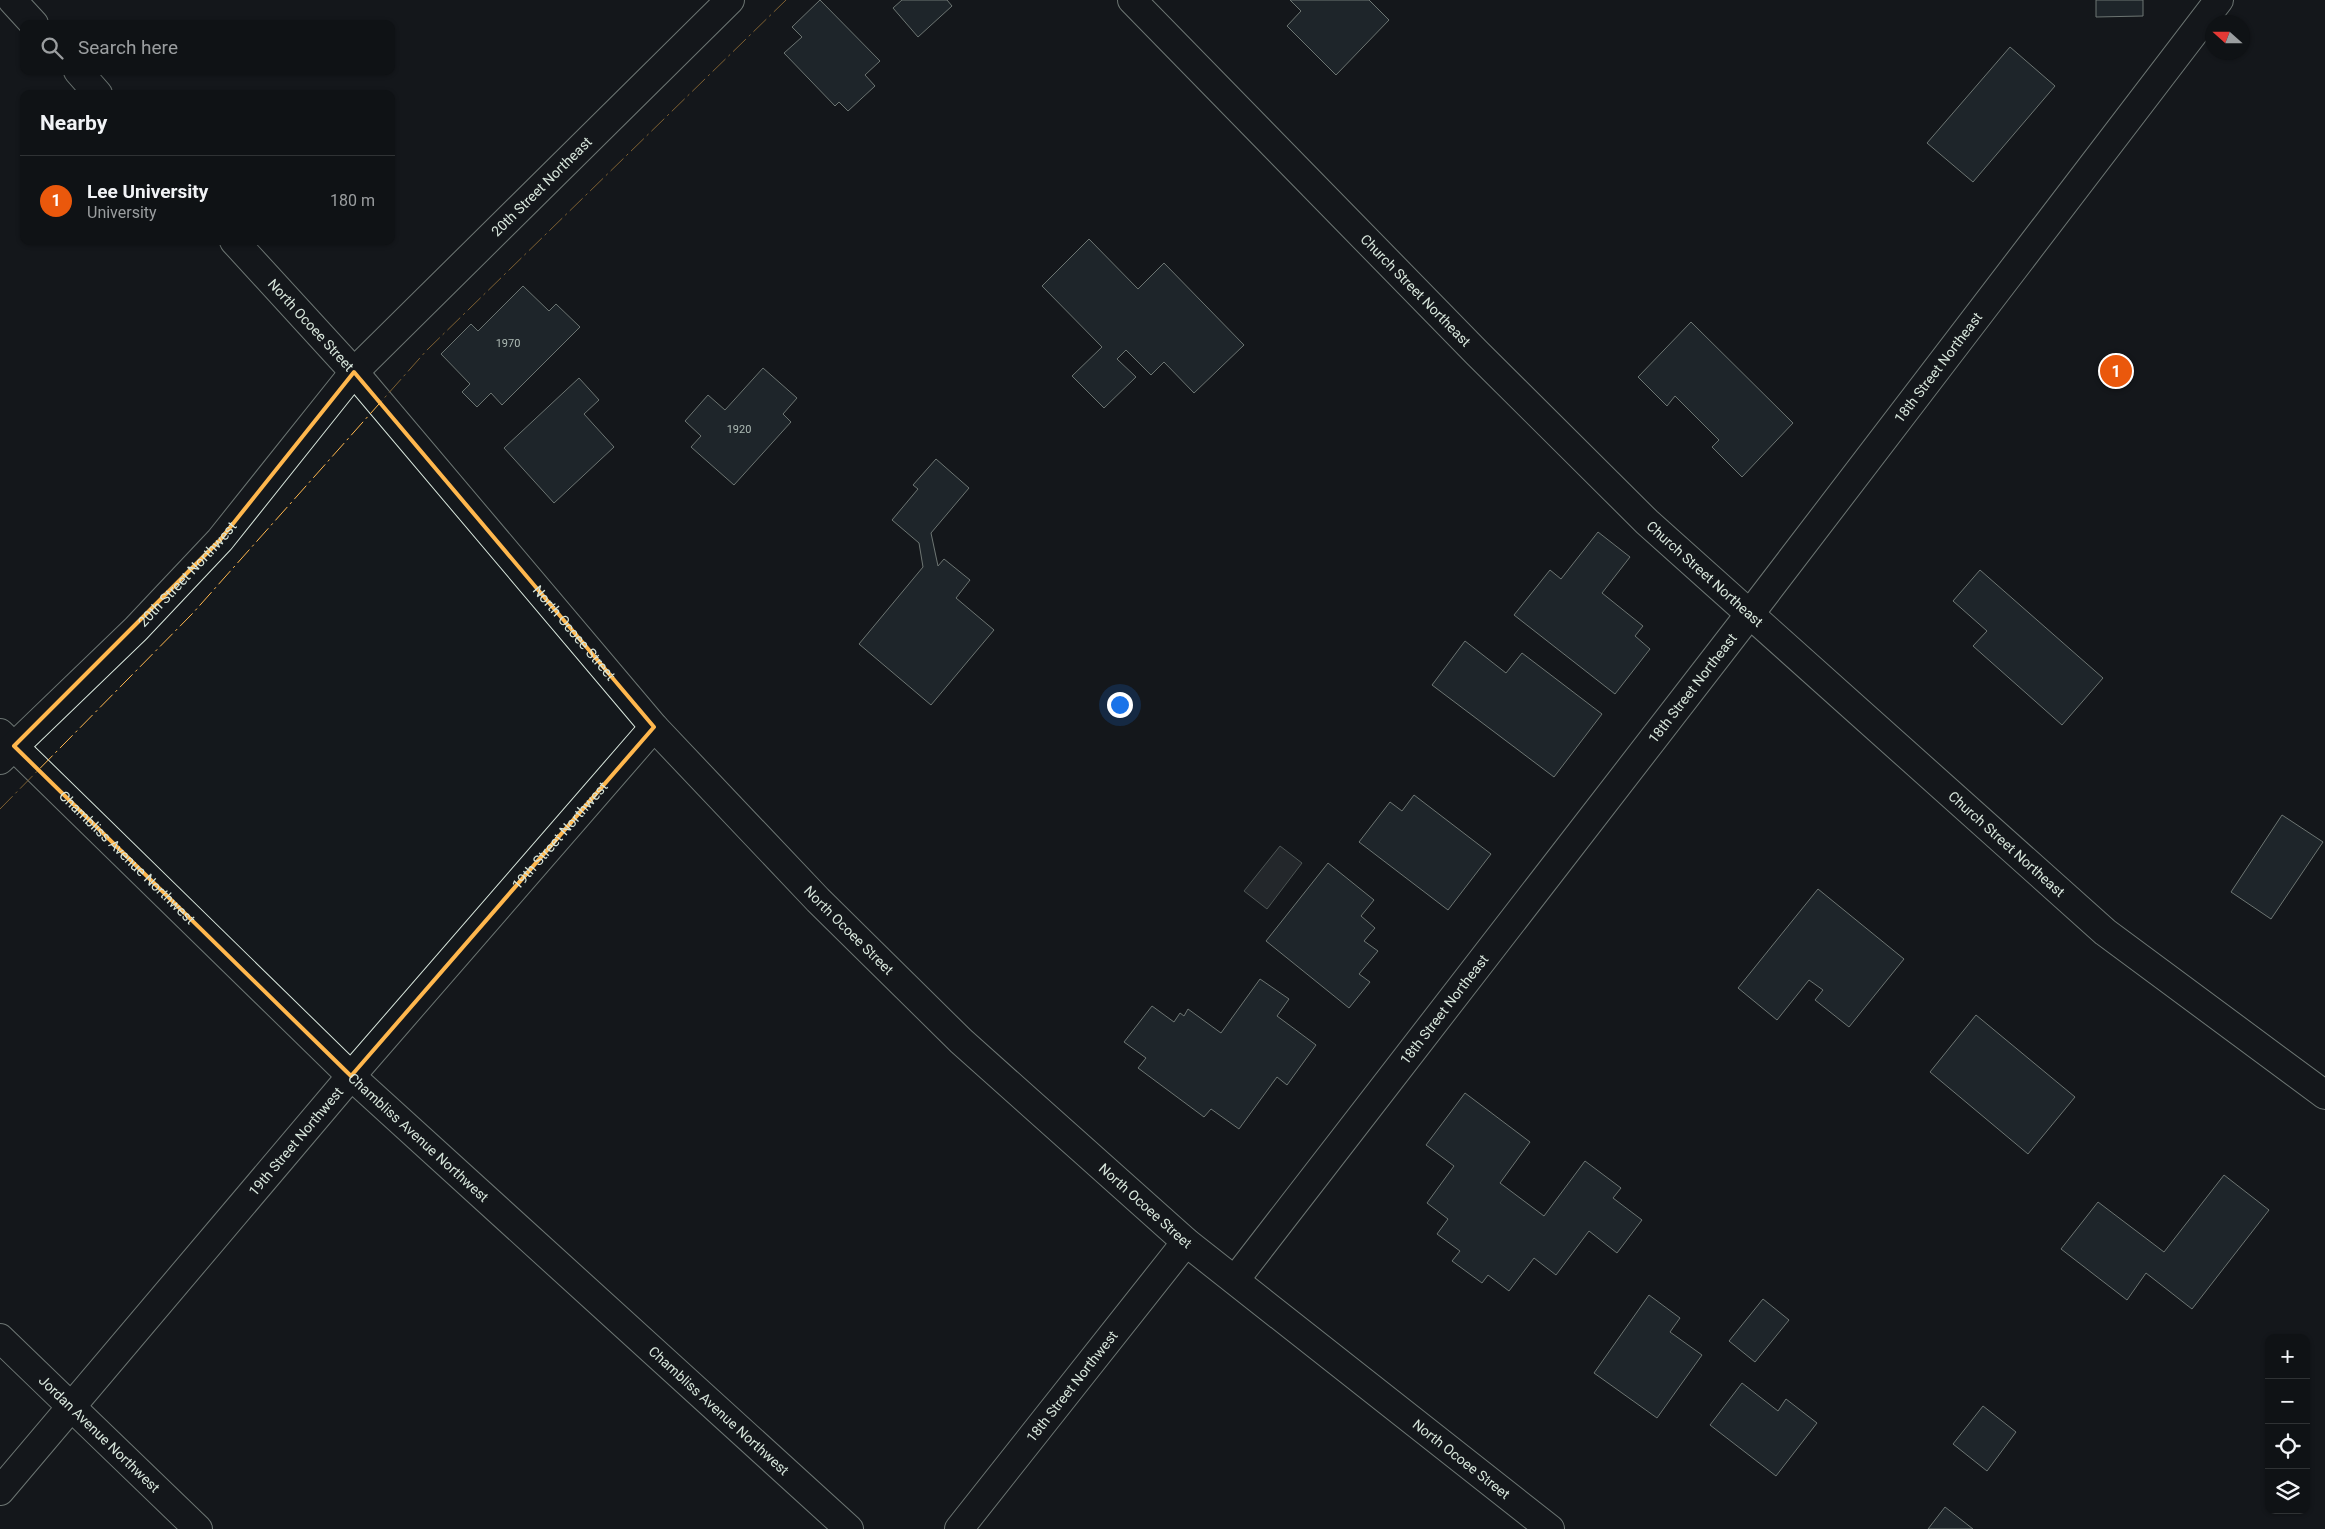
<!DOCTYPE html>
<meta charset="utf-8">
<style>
body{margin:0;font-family:Roboto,sans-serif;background:#181b1e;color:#f1f3f6}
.controls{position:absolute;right:15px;bottom:15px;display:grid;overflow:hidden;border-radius:10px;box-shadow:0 1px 4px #0004}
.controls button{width:45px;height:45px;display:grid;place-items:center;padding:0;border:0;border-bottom:1px solid #2f3234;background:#0f1215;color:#f1f3f6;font:25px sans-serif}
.compass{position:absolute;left:2205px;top:15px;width:45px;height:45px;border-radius:50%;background:#0f1215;box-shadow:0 1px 4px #0004;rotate:291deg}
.you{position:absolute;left:1119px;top:704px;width:18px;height:18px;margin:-12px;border:4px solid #fff;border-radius:50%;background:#1a73e8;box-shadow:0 0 0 8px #1a73e833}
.badge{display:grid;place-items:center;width:32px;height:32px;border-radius:50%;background:#ea580c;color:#fff;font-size:16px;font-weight:700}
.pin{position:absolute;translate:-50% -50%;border:2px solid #fff;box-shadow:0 1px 5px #0006}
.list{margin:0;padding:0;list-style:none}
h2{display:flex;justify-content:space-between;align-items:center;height:65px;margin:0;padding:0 20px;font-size:21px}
h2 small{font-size:16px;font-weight:400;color:#9b9ea0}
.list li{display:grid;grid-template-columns:32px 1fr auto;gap:15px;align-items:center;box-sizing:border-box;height:90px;padding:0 20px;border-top:1px solid #2f3234}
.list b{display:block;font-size:19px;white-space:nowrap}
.list p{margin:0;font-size:16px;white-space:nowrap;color:#9b9ea0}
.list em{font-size:16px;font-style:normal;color:#9b9ea0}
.icon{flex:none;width:28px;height:28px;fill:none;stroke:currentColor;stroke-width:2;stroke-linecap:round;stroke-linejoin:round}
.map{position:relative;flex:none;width:2325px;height:1529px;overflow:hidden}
.search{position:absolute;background:#0f1215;box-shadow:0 1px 4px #0004;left:20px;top:20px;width:375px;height:55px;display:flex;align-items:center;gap:12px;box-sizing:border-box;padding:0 18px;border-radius:10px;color:#9b9ea0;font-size:19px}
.panel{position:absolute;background:#0f1215;box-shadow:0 1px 4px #0004;left:20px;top:90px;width:375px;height:155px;border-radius:10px}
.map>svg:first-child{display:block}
</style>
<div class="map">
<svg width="2325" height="1529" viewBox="0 0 2325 1529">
<rect width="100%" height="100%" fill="#14181c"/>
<!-- water -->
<path fill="#363b3e" stroke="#939e99" d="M1280 846 1302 863 1267 909 1244 891Z"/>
<!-- building -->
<path fill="#2c363c" stroke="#d8e6dc" d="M820 0 880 61 865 75 875 86 848 111 839 102 835 106 784 53 802 37 792 27Z
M902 0H947L952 6 918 37 893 8Z
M1290 0H1369L1389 20 1336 75 1287 26 1301 11Z
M2096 0H2143V16L2096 17Z
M2010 47 2055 86 1973 182 1927 143Z
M1089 239 1138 289 1164 263 1244 345 1194 393 1164 362 1151 375 1126 350 1117 359 1136 377 1104 408 1072 376 1102 347 1042 286Z
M523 286 549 311 556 304 580 327 502 405 491 393 477 407 462 392 470 384 441 354 471 324 478 331Z
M1691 322 1793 423 1742 477 1712 447 1719 440 1675 396 1667 406 1638 377Z
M763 368 797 398 783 414 791 422 734 485 691 447 701 436 685 421 708 395 725 410Z
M579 378 599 400 584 414 614 447 554 503 504 448Z
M936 459 969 488 931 533 938 566 944 559 970 580 956 598 994 630 931 705 859 644 923 567 919 543 892 520 918 489 913 485Z
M1598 532 1630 557 1602 593 1643 626 1635 636 1650 649 1615 694 1514 615 1550 570 1561 579Z
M1980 570 2103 678 2062 725 1973 646 1987 631 1953 601Z
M1465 641 1506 673 1522 653 1602 714 1554 777 1432 685Z
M1414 795 1491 854 1448 910 1359 842 1390 802 1402 811Z
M2282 815 2323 842 2271 919 2231 892Z
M1328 863 1374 900 1361 916 1375 928 1364 941 1378 951 1359 974 1370 982 1349 1008 1266 941Z
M1818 889 1904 959 1849 1027 1815 1000 1823 990 1809 980 1777 1020 1738 988Z
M1260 979 1289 999 1277 1016 1316 1045 1287 1085 1277 1077 1239 1129 1211 1109 1204 1117 1138 1068 1146 1058 1124 1042 1152 1006 1174 1022 1180 1013 1184 1016 1188 1009 1221 1033Z
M1976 1015 2075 1097 2028 1154 1930 1072Z
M1465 1093 1530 1142 1500 1183 1544 1216 1585 1161 1621 1188 1613 1198 1642 1220 1617 1253 1589 1231 1556 1275 1534 1258 1509 1291 1488 1275 1482 1283 1452 1261 1460 1251 1437 1234 1448 1219 1427 1203 1454 1166 1426 1145Z
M2224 1175 2269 1210 2192 1309 2146 1273 2127 1300 2061 1249 2098 1202 2164 1252Z
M1649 1295 1680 1318 1670 1332 1702 1355 1657 1418 1594 1373Z
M1763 1299 1789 1320 1755 1362 1729 1341Z
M1742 1383 1778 1411 1786 1399 1817 1423 1776 1476 1710 1425Z
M1983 1406 2016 1432 1987 1471 1953 1444Z
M1945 1507 1973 1529H1928Z"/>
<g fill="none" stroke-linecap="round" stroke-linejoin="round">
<!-- minor casing -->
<g stroke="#d8e6dc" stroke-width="30">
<g id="minor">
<path id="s1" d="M1132 0 1477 353 1647 522 2105 932 2325 1095"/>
<path id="s2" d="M0 733 351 1076 849 1529"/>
<path id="s3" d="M0 760 136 629 220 540 354 372 730 0"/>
<path id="s4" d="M1235 1280 1749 615 2219 0"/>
<path id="s5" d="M0 1338 198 1529"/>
<path id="s6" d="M0 1491 351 1076 654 727"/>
<path id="s7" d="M959 1529 1186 1242"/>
</g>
</g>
<!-- major casing -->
<g stroke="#d8e6dc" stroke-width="30">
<g id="major">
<path d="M12 0 34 24"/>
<path d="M78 71 98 94"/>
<path id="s8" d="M234 241 354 372 654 727 818 900 961 1041 1186 1242 1550 1529"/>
</g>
</g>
<!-- minor -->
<use href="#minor" stroke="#14181c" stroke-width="28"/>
<!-- major -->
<use href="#major" stroke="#14181c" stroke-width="28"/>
<!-- power -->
<path stroke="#ffb74d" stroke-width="1" stroke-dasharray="18 4 2.5 4" stroke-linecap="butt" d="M0 809 193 613 427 350 786 0"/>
</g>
<!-- marked area -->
<path d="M0 0H2325V1529H0ZM354 372 654 727 351 1076 14 746 220 540Z" fill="#14181c" fill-opacity=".55" fill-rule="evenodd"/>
<path fill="none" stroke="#ffb74d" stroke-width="4" stroke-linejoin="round" d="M354 372 654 727 351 1076 14 746 220 540Z"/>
<g text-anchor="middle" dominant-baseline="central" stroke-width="4" stroke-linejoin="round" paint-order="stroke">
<!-- number labels -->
<g font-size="11" fill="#adbab4">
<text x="508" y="343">1970</text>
<text x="739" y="429">1920</text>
</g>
<!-- street labels -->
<g font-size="14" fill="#d8e6dc" stroke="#14181c">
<text stroke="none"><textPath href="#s3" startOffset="790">20th Street Northeast</textPath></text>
<text stroke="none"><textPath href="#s1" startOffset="406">Church Street Northeast</textPath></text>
<text stroke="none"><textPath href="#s8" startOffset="114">North Ocoee Street</textPath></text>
<text stroke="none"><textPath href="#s4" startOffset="1152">18th Street Northeast</textPath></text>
<text stroke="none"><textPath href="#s3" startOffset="264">20th Street Northwest</textPath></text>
<text stroke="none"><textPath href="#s1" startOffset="811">Church Street Northeast</textPath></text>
<text stroke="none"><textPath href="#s8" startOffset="519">North Ocoee Street</textPath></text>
<text stroke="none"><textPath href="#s4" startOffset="748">18th Street Northeast</textPath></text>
<text stroke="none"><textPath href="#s6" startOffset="862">19th Street Northwest</textPath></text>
<text stroke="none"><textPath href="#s1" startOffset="1216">Church Street Northeast</textPath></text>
<text stroke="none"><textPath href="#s2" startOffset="178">Chambliss Avenue Northwest</textPath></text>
<text stroke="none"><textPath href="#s8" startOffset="924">North Ocoee Street</textPath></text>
<text stroke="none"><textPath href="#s4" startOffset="342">18th Street Northeast</textPath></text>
<text stroke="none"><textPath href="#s2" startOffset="582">Chambliss Avenue Northwest</textPath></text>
<text stroke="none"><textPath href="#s6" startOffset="458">19th Street Northwest</textPath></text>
<text stroke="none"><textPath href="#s8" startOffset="1329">North Ocoee Street</textPath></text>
<text stroke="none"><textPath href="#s7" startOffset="182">18th Street Northwest</textPath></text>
<text stroke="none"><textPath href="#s2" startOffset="988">Chambliss Avenue Northwest</textPath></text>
<text stroke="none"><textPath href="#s5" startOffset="138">Jordan Avenue Northwest</textPath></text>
<text stroke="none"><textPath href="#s8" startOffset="1734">North Ocoee Street</textPath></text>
</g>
</g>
</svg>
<div class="controls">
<button>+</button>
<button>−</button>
<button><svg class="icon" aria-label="locate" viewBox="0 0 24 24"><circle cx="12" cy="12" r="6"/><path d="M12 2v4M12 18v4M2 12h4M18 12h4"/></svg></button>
<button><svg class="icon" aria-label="layers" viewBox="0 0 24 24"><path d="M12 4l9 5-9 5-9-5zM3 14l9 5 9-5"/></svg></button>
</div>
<svg class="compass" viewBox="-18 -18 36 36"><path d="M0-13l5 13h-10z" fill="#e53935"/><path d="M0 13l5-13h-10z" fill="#9b9ea0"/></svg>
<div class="you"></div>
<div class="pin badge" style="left:2116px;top:371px">1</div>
<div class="search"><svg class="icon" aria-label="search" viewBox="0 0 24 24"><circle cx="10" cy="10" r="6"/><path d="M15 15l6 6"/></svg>Search here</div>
<section class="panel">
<h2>Nearby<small></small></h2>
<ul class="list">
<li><span class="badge">1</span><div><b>Lee University</b><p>University</p></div><em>180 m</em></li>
</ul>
</section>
</div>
